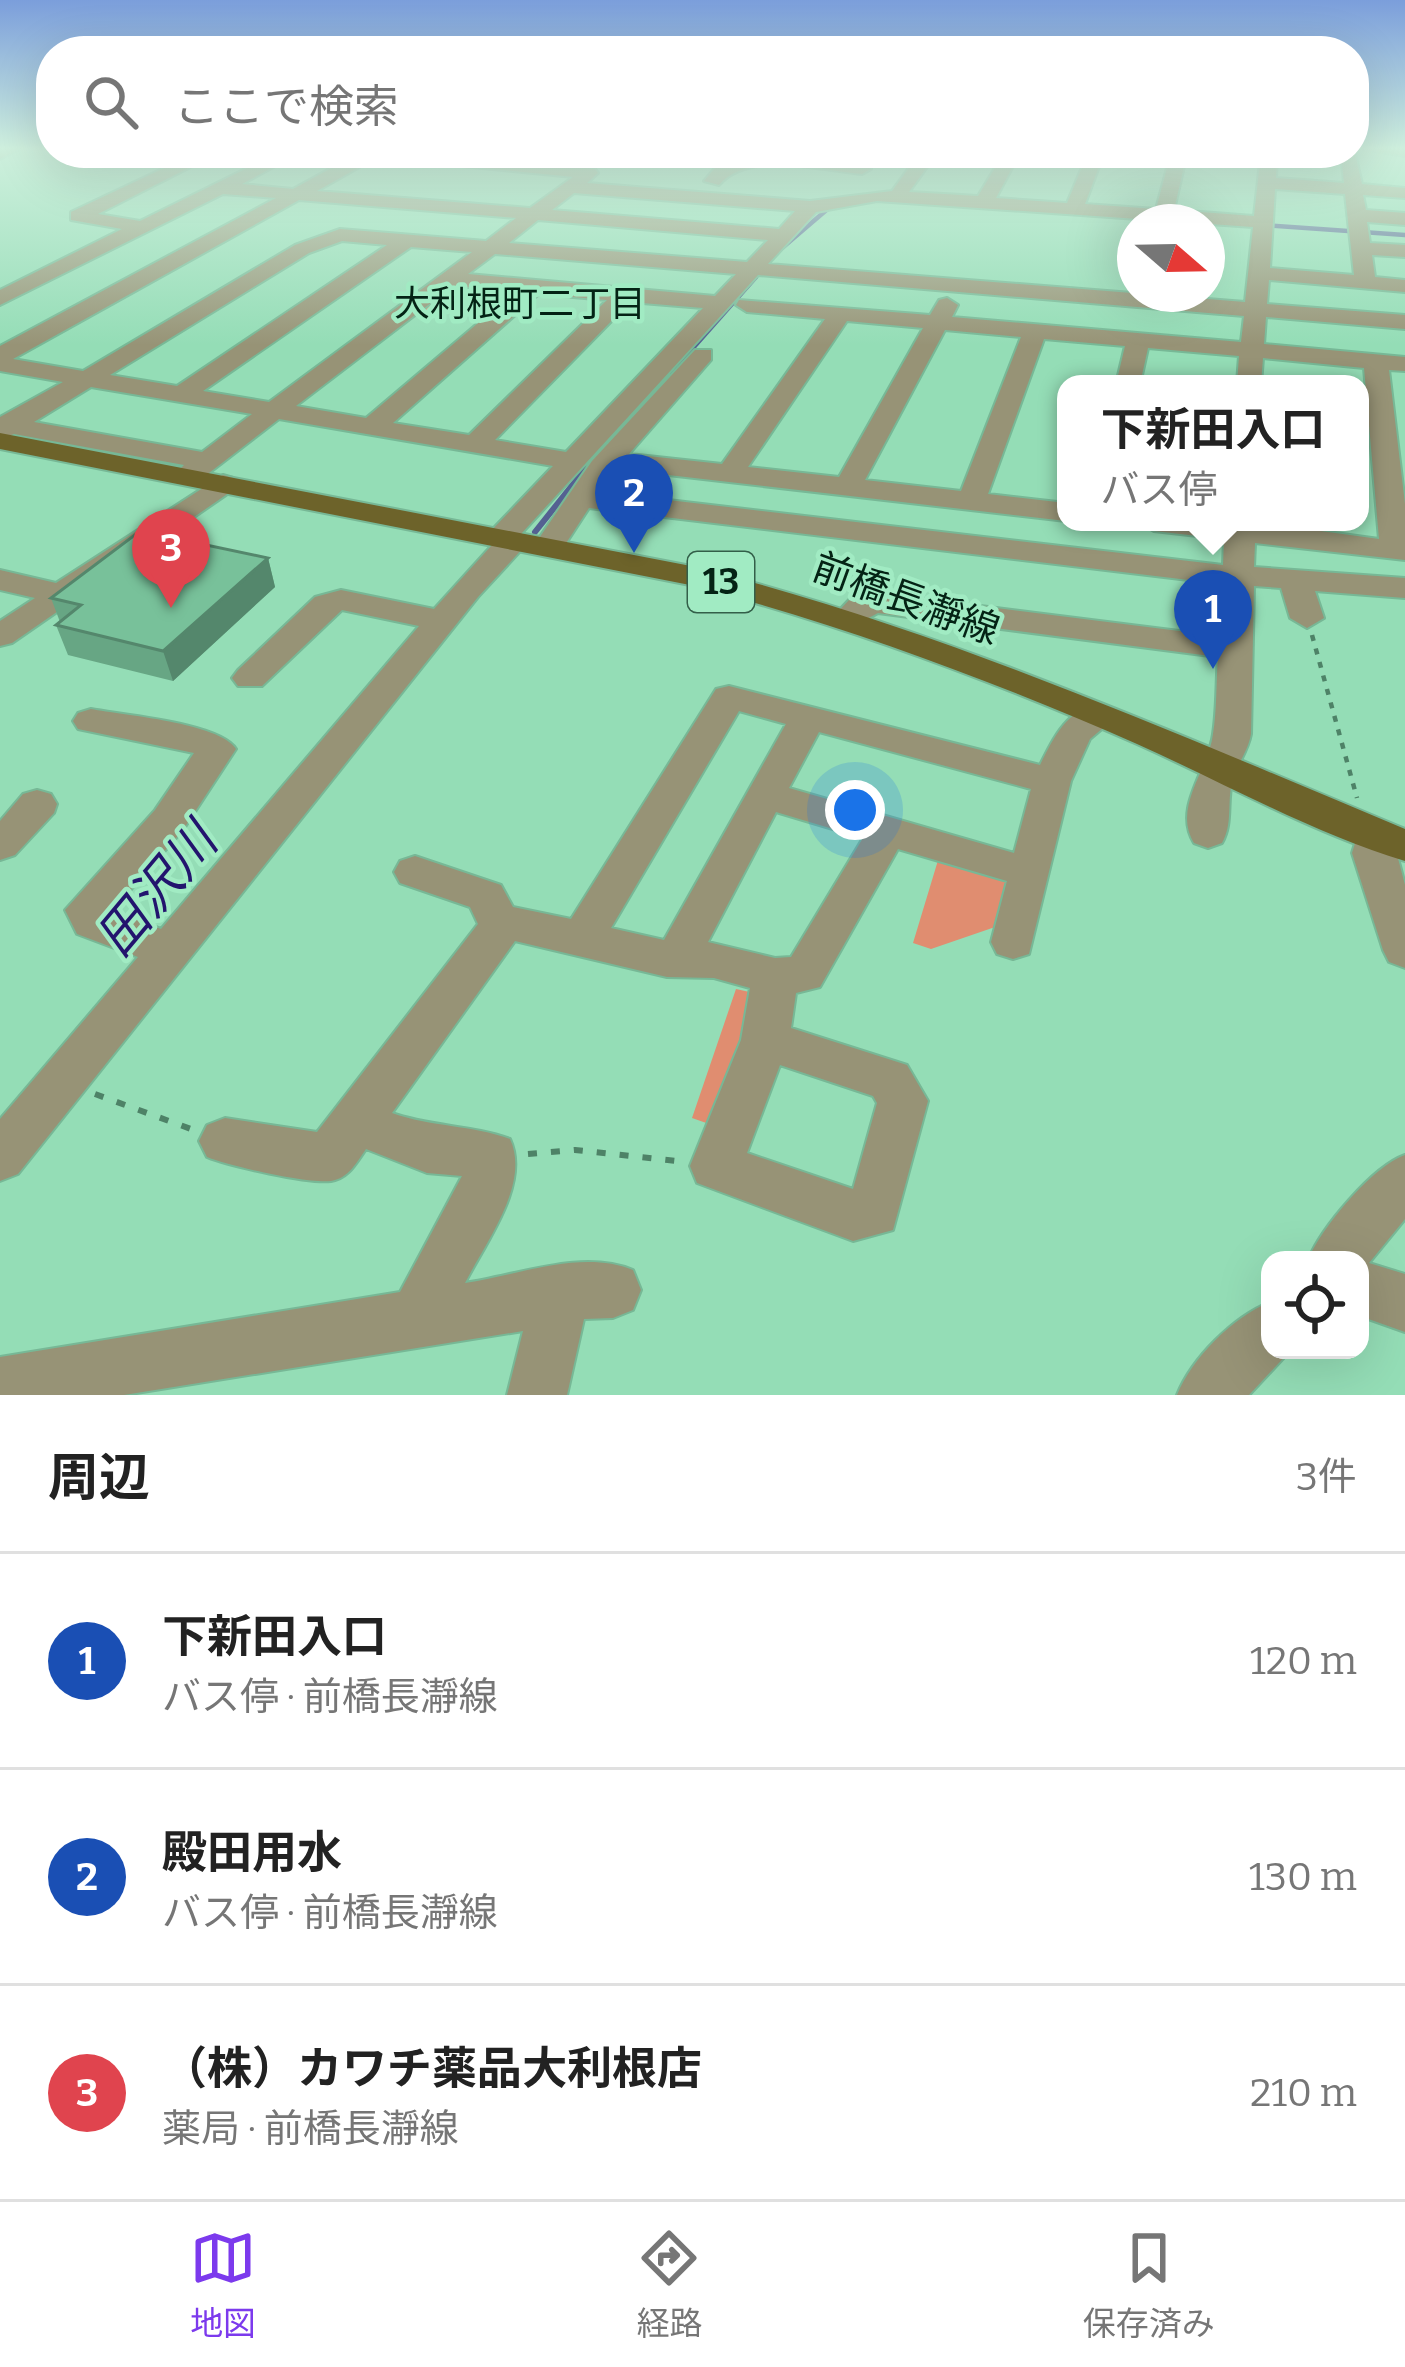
<!DOCTYPE html>
<html lang="ja">
<meta charset="utf-8">
<style>
body{margin:0;font-family:Bitter,"Noto Sans JP",serif;background:#f2f2f2;color:#222}
.controls{position:absolute;right:36px;bottom:36px;display:grid;overflow:hidden;border-radius:24px;box-shadow:0 12px 48px #0002}
.controls button{width:108px;height:108px;display:grid;place-items:center;padding:0;border:0;border-bottom:3px solid #e0e0e0;background:#fff;color:#222;font:60px sans-serif}
.compass{position:absolute;left:1117px;top:204px;width:108px;height:108px;border-radius:50%;background:#fff;box-shadow:0 12px 48px #0002;rotate:110deg}
.you{position:absolute;left:855px;top:810px;width:42px;height:42px;margin:-30px;border:9px solid #fff;border-radius:50%;background:#1a73e8;box-shadow:0 0 0 18px #1a73e833}
.badge{display:grid;place-items:center;width:78px;height:78px;border-radius:50%;background:#7c3aed;color:#fff;font-size:39px;font-weight:700}
.pin{position:absolute;translate:-50% -99px;filter:drop-shadow(0 3px 6px #0008)}
.pin::after{content:'';position:absolute;top:63px;width:42px;height:36px;background:inherit;clip-path:polygon(0 0,100% 0,50% 100%)}
.popup{position:absolute;left:1057px;top:375px;width:312px;height:156px;box-sizing:border-box;display:grid;place-content:center;border-radius:24px;background:#fff;filter:drop-shadow(0 3px 9px #0005);font-size:39px;white-space:nowrap;color:#767676}
.popup b{font-size:45px;color:#222}
.popup::after{content:'';position:absolute;left:50%;top:100%;margin-left:-24px;border:24px solid transparent;border-top-color:#fff}
.list{margin:0;padding:0;list-style:none}
h2{display:flex;justify-content:space-between;align-items:center;height:156px;margin:0;padding:0 48px;font-size:51px}
h2 small{font-size:39px;font-weight:400;color:#767676}
.list li{display:grid;grid-template-columns:78px 1fr auto;gap:36px;align-items:center;box-sizing:border-box;height:216px;padding:0 48px;border-top:3px solid #e0e0e0}
.list b{display:block;font-size:45px;white-space:nowrap}
.list p{margin:0;font-size:39px;white-space:nowrap;color:#767676}
.list em{font-size:39px;font-style:normal;color:#767676}
.icon{flex:none;width:66px;height:66px;fill:none;stroke:currentColor;stroke-width:2;stroke-linecap:round;stroke-linejoin:round}
.map{position:relative;flex:none;width:1405px;height:1395px;overflow:hidden}
.search{position:absolute;background:#fff;box-shadow:0 12px 48px #0002;left:36px;right:36px;top:36px;height:132px;display:flex;align-items:center;gap:30px;box-sizing:border-box;padding:0 42px;border-radius:48px;color:#767676;font-size:45px}
.sheet{height:804px;background:#fff}
nav{display:flex;justify-content:space-around;align-items:center;box-sizing:border-box;height:168px;border-top:3px solid #e0e0e0;background:#fff;font-size:33px;color:#767676}
nav a{display:grid;justify-items:center;gap:6px}
nav .on{color:#7c3aed}
.map>svg:first-child{display:block}
</style>
<div class="map">
<svg width="1405" height="1395" viewBox="0 0 1405 1395">
<rect width="100%" height="100%" fill="#94ddb6"/>
<!-- green -->
<path fill="#e08d70" d="M449 285 521 289 490 319 417 309Z
M939 857 1010 881 998 926 931 949 913 943Z
M736 989 754 993 746 1039 712 1125 692 1118Z"/>
<g fill="none" stroke-linecap="round" stroke-linejoin="round">
<!-- stream-far1 -->
<path stroke="#546192" stroke-width="4.5" d="M1263 225 1405 235
M782 248 830 207
M584 471 756 277"/>
<!-- stream -->
<path stroke="#546192" stroke-width="6" d="M535 532 586 468"/>
<!-- minor casing -->
<g stroke="#77b896" stroke-width="4">
<path id="minor" d="M0 149H19L0 159Z
M1354 149 1362 184 1405 188V198L1363 195 1366 210 1405 213V225L1367 222 1370 243 1405 245V257L1372 255 1375 277 1405 280V292L1269 280 1267 304 1405 315V329L1266 317 1264 344 1405 357V371L1389 370 1405 504V560L1255 543 1254 567 1405 578V598L1315 591 1324 618 1307 628 1290 618 1281 588 1254 586 1251 734C1248 752 1236 765 1232 782 1227 803 1233 824 1222 843L1208 848 1194 843C1172 807 1209 769 1213 734 1217 709 1216 682 1218 657L878 613 848 629 831 619 849 600 878 593 1219 636 1222 584 589 508 559 554 548 556 533 547 592 461 695 350H711V360L629 454 722 464 825 319 747 312 736 305 739 300 930 315 939 300 947 298 958 305 952 317 1241 342 1244 316 758 275 521 534 528 541 524 547 478 597 18 1174 0 1181V1119L138 957 77 934 65 910 155 810 194 753 78 729 73 721 78 713 91 709C123 715 220 723 236 749L183 830 112 911 161 929 419 626 342 610 262 686H238L232 678 238 670 315 597 341 590 434 609 492 545 486 538 490 532 553 466 279 419 196 483 186 485 172 477 184 465 14 434 0 439V417L63 382 0 371V346L276 198 223 194 0 305V290L122 229 71 220V212L196 153H218L98 214 140 221 278 153H299L242 184 293 189 359 153H435L595 169 598 173 587 183 810 201 892 191 920 153H937L909 192 978 196 1004 153H1020L996 198 1067 203 1088 153H1104L1085 204 1156 209 1171 153H1187L1174 210 1254 216 1261 153H1277L1276 178 1344 183 1341 153ZM377 157 382 158 573 177 530 208 317 191ZM1275 189 1345 194 1354 275 1270 268ZM574 193 795 211 779 229 552 210ZM299 200 516 218 486 241 340 229 295 245 83 371 13 359ZM877 201 1253 227 1245 302 768 264 816 212ZM538 220 768 240 747 262 509 243ZM342 241 387 245 177 386 110 375 309 253ZM411 247 472 252 269 402 203 391ZM495 254 736 274 715 296 468 274ZM453 286 516 291 366 418 296 406ZM539 294 607 300 469 435 393 423ZM630 302 703 308 566 452 495 440ZM847 321 923 328 839 477 748 467ZM945 330 1021 337 961 491 865 480ZM1044 339 1125 346 1116 384H1140L1148 348 1239 356 1237 384H1261L1263 358 1364 368 1379 539 1255 522H1139L1154 531 1224 539 1223 565 600 492 616 469 1066 521V503L988 494ZM91 387 252 414 202 452 34 422Z
M1363 149H1405V156Z
M127 153H178C167 161 138 161 127 153Z
M752 153 862 164 871 169 862 174C819 170 749 150 719 185L704 181 721 161 746 160Z
M223 475 233 478 237 484 233 490 12 643 0 646V621L35 598 0 590V570L56 583Z
M729 686 1040 765C1055 735 1072 698 1111 709L1116 717 1090 739 1071 781 1029 954 1013 959 997 954 991 942 1007 881 898 849 820 987 796 993 791 1028 907 1065 928 1101 893 1230 853 1241 697 1183 690 1166 741 1040 750 988 714 978 667 977 515 941 392 1113C431 1127 472 1125 510 1139 531 1184 485 1243 465 1283 519 1275 582 1249 633 1270L641 1290 633 1310 613 1318 584 1319 567 1395H507L523 1331 124 1395H0V1357L400 1292 462 1176 427 1173 366 1149C356 1163 349 1178 331 1181 309 1184 229 1166 207 1157L199 1141 207 1125 225 1118 317 1132 478 924 470 907 400 883 394 872 400 861 415 856 501 885 513 907 571 919 716 689ZM739 711 786 724 664 940 611 928ZM819 732 1031 789 1014 853 789 788ZM776 812 863 838 791 957 775 958 708 942ZM780 1065 873 1096 877 1103 853 1189 747 1153Z
M37 790 51 794 57 804 54 813 15 855 0 860V821L23 794Z
M1375 819 1389 824 1405 885V968L1389 962 1383 950 1352 853 1361 824Z
M1405 1155V1219L1369 1263 1405 1274V1332L1360 1316V1260H1308C1322 1227 1372 1167 1405 1155Z
M1270 1302V1350H1291L1249 1395H1177C1192 1358 1233 1317 1270 1302Z"/>
</g>
<!-- major casing -->
<g stroke="#77b896" stroke-width="4">
<path id="major" d="M0 433 691 566C939 628 1170 731 1405 829V861C1317 835 1222 782 1137 744 991 680 844 625 690 585L0 449Z"/>
</g>
<!-- path-far1 -->
<path stroke="#4e8267" stroke-width="4.5" stroke-dasharray="6 8" stroke-linecap="butt" d="M1312 635 1357 798"/>
<!-- path -->
<path stroke="#4e8267" stroke-width="6" stroke-dasharray="9 14" stroke-linecap="butt" d="M95 1094 191 1129
M528 1154 575 1150 677 1161"/>
<!-- minor -->
<use href="#minor" fill="#979376" fill-rule="evenodd"/>
<!-- major -->
<use href="#major" fill="#6d632a" fill-rule="evenodd"/>
</g>
<!-- wall -->
<path fill="#67a684" d="M268 558 275 587 173 681 68 655 56 625 60 622 51 598Z"/>
<!-- shaded-wall -->
<path fill="#54876c" d="M268 558 275 587 173 681 163 651Z"/>
<!-- building -->
<path fill="#78c19a" stroke="#54876c" stroke-width="3" d="M140 531 268 558 163 651 56 625 81 605 51 598Z"/>
<!-- sky -->
<linearGradient id="sky" x2="0" y2="1"><stop stop-color="#7b9edb"/><stop offset="0.43" stop-color="#cff0de"/><stop offset="1" stop-color="#cff0de" stop-opacity="0"/></linearGradient>
<rect width="1405" height="345" fill="url(#sky)"/>
<g text-anchor="middle" dominant-baseline="central" stroke-width="9" stroke-linejoin="round" paint-order="stroke">
<!-- far-neighbourhood labels -->
<g font-size="36" fill="#042315" stroke="#a1ebc3">
<text x="520" y="304">大利根町二丁目</text>
</g>
<!-- shield labels -->
<rect fill="#a1ebc3" stroke="#335f49" stroke-width="3" x="688" y="552" width="66" height="60" rx="9"/>
<g font-size="36" font-weight="bold" fill="#042315">
<text x="721" y="582">13</text>
</g>
<!-- street labels -->
<g font-size="39" fill="#042315" stroke="#a1ebc3">
<text transform="translate(906 599) rotate(20)">前橋長瀞線</text>
</g>
<!-- near-water labels -->
<g font-size="51" font-style="italic" fill="#23146e" stroke="#a1ebc3">
<text transform="translate(157 890) rotate(-50)">田沢川</text>
</g>
</g>
</svg>
<div class="controls">
<button><svg class="icon" aria-label="locate" viewBox="0 0 24 24"><circle cx="12" cy="12" r="6"/><path d="M12 2v4M12 18v4M2 12h4M18 12h4"/></svg></button>
</div>
<svg class="compass" viewBox="-18 -18 36 36"><path d="M0-13l5 13h-10z" fill="#e53935"/><path d="M0 13l5-13h-10z" fill="#767676"/></svg>
<div class="you"></div>
<div class="pin badge" style="left:1213px;top:669px;background:#1a4fb4">1</div>
<div class="popup"><b>下新田入口</b>バス停</div>
<div class="pin badge" style="left:634px;top:553px;background:#1a4fb4">2</div>
<div class="pin badge" style="left:171px;top:608px;background:#e0444e">3</div>
<div class="search"><svg class="icon" aria-label="search" viewBox="0 0 24 24"><circle cx="10" cy="10" r="6"/><path d="M15 15l6 6"/></svg>ここで検索</div>
</div>
<section class="sheet">
<h2>周辺<small>3件</small></h2>
<ul class="list">
<li><span class="badge" style="background:#1a4fb4">1</span><div><b>下新田入口</b><p>バス停 · 前橋長瀞線</p></div><em>120 m</em></li>
<li><span class="badge" style="background:#1a4fb4">2</span><div><b>殿田用水</b><p>バス停 · 前橋長瀞線</p></div><em>130 m</em></li>
<li><span class="badge" style="background:#e0444e">3</span><div><b>（株）カワチ薬品大利根店</b><p>薬局 · 前橋長瀞線</p></div><em>210 m</em></li>
</ul>
</section>
<nav>
<a class="on"><svg class="icon" aria-label="map" viewBox="0 0 24 24"><path d="M3 6l6-2 6 2 6-2v14l-6 2-6-2-6 2zM9 4v14M15 6v14"/></svg>地図</a>
<a><svg class="icon" aria-label="directions" viewBox="0 0 24 24"><path d="M12 3l9 9-9 9-9-9zM9 14v-3h6M13 9l2 2-2 2"/></svg>経路</a>
<a><svg class="icon" aria-label="saved" viewBox="0 0 24 24"><path d="M7 4h10v16l-5-4-5 4z"/></svg>保存済み</a>
</nav>
